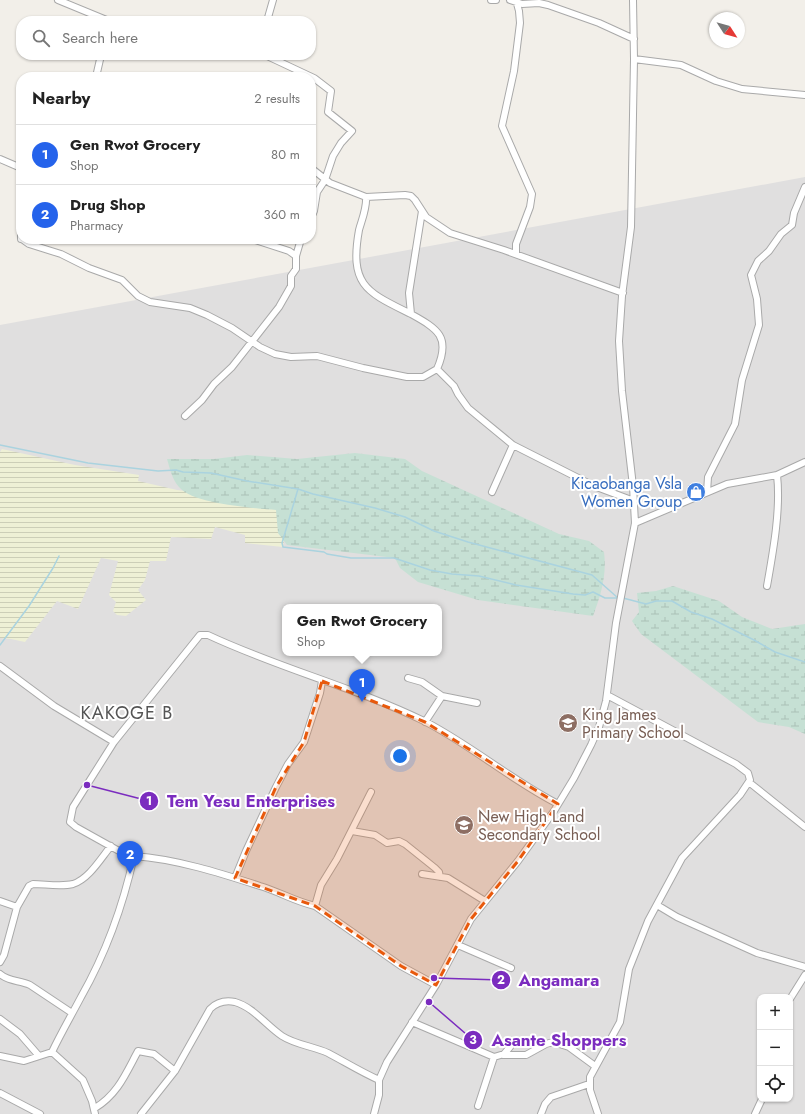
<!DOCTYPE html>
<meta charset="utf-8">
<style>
body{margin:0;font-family:Jost,sans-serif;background:#f6f6f6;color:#222}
.controls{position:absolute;right:12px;bottom:12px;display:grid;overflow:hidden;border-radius:8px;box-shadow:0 1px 3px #0004}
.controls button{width:36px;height:36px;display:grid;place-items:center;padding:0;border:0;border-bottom:1px solid #e0e0e0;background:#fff;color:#222;font:20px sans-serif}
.compass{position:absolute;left:709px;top:12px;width:36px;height:36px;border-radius:50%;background:#fff;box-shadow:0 1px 3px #0004;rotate:126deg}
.you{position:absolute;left:400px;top:756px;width:14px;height:14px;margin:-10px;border:3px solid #fff;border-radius:50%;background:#1a73e8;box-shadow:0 0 0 6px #1a73e833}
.badge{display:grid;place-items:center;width:26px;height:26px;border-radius:50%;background:#2563eb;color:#fff;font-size:13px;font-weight:700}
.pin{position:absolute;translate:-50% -33px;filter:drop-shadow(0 1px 2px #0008)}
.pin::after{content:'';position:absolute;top:21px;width:14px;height:12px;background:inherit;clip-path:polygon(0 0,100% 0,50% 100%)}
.popup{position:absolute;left:282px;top:604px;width:160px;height:52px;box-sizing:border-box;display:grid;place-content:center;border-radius:8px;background:#fff;filter:drop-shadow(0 1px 3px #0005);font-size:13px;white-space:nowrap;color:#767676}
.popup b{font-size:15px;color:#222}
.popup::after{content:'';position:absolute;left:50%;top:100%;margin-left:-8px;border:8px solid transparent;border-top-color:#fff}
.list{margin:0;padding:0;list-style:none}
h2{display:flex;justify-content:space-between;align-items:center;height:52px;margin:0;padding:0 16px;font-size:17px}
h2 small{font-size:13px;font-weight:400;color:#767676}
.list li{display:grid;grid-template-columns:26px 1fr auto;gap:12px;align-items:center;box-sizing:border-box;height:60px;padding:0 16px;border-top:1px solid #e0e0e0}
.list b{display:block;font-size:15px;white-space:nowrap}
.list p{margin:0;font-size:13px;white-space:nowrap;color:#767676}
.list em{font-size:13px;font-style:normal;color:#767676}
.icon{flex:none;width:22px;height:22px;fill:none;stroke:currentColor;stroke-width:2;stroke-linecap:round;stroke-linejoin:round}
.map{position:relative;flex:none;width:805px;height:1114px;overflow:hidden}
.search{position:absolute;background:#fff;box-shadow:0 1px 3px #0004;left:16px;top:16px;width:300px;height:44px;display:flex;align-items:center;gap:10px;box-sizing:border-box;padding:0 14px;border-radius:16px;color:#767676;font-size:15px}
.panel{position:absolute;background:#fff;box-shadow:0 1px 3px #0004;left:16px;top:72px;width:300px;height:172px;border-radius:16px}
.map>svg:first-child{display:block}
</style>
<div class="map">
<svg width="805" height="1114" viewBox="0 0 805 1114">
<defs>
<pattern id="farmland-rules" width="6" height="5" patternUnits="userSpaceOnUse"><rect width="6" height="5" fill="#eef0d5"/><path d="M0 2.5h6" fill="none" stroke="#ccceb7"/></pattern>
<pattern id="wetland-marsh" width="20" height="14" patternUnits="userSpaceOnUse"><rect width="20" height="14" fill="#c6e0d4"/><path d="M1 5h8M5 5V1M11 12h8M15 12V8" fill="none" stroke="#aac0b6"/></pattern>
</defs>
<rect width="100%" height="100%" fill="#f2efe9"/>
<!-- residential -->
<path fill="#e0dfdf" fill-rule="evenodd" d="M805 177V1114H0V325ZM285 607H439V653H285ZM760 997H790V1099H760Z"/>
<!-- farmland -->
<path fill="url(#farmland-rules)" d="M2 449 75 465 139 475 138 481 177 490 283 502 285 532 283 547 245 543V535L215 527 211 539 171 537 166 561H150L145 580 138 590 146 600 126 616 117 615 113 611 116 602 109 595 118 561 101 558 78 609 57 601 25 642 11 639 0 638V452Z"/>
<!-- wetland -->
<path fill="url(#wetland-marsh)" d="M355 453 405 459 422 471 559 534 589 541 604 552C607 575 601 595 593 616L478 600 418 582 400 568 395 558 287 545 278 533 276 510C255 508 192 504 179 487 172 479 170 469 167 459H214L247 455 297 459Z
M673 586 719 601 742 617 772 629 805 624V734L789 727 758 722 641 634 632 621 639 612 637 593 656 591Z"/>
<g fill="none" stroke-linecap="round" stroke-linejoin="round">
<!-- stream -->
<path stroke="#aad3df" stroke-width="1.5" d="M0 445 88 463 158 471 176 470 183 472 211 473 247 481 298 489 282 543 283 547 324 552 327 554 351 558H394L430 570 452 574 479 576 516 585 573 594 585 595 593 592 605 598H619
M298 489 313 494 375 508 405 517 434 531 468 542 592 575 618 598
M623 598 646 604 656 601H672L691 612 712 619 754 640 775 652 805 662
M0 645 29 606 53 568 59 556"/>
<!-- minor casing -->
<g stroke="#a9a9a9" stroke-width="8">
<path id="minor" d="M58 0 109 21
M491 0H496
M510 0 522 4 539 3 548 5 599 23 634 39
M516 0 519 11 520 23 514 71 502 126 532 194 530 207 516 244V254
M267 21 273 0
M265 55 314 78 331 91 328 112 352 131 341 143 333 156 325 180 317 192 314 211 311 218
M634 59 681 65 716 81 742 89 805 95
M96 77 101 55
M0 159 21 168
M311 168 330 183 366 197 405 195 411 196 415 200 426 217 450 233 504 250 623 293
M366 197C367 208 362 219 359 230 349 286 367 292 411 314
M422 211 409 293 411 314C438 329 451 337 437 369
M21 225V239
M22 239 29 244 61 254 89 268 122 280 138 296 150 302 190 308 207 315 232 328 260 347 275 354 291 357 317 356 363 368 407 377H423L437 369 454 386 458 394 468 408 513 445 594 486 634 501
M252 239 289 251 296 256
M185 416 202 400 214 384 232 367 279 307 291 286V276L296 269V256L301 239
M492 492 513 445
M707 492 708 477 735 424 742 380 759 325 757 299 751 275 758 261 769 251 781 234 792 225 794 213 805 187
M635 523 727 484 777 475 805 462
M767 586C773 552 781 509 777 475
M0 666 54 706 114 742
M408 678 422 682 442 696
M425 722 442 696 477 703
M750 783 805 827
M352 831 375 835 387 843 399 841 405 844 435 868 439 872 440 877
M134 856C176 859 220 873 260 886 280 892 294 901 315 906L401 966 436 985
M422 874 448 878 485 901
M235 878 246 851 276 787 288 764 304 742 320 693 322 681
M0 901 17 907
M657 905 677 917 757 953 805 967
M315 906 321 885 337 859 371 792
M458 945 511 968
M0 962 4 955 17 907 29 886 33 884C45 884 61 887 73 884 89 879 101 858 111 846
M0 974C9 982 20 980 30 985L72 1013
M790 999 805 975
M0 1019 20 1034 39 1056
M412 1022 494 1057 504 1054 510 1047
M503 1055H526L546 1044 553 1042 569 1047 595 1066
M0 1056 24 1061 52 1052
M0 1093 40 1114
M478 1106 494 1057
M95 1108C118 1094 126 1073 138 1051L154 1054 175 1071
M95 1114 92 1101 83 1080 52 1052C61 1033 71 1016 81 997 106 953 123 906 134 856L119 851 76 827 70 822 73 807 114 742 200 635H208C278 668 354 687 424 721 471 745 511 780 558 804
M141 1114 175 1071 210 1009C217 1002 225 1000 235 1002 253 1007 267 1026 282 1036 296 1045 313 1046 328 1053 345 1062 361 1072 379 1080
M374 1114 379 1095V1080L387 1062 436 985 471 919 518 861 554 811 574 778 591 745 599 727 606 701 616 623 635 523 633 486 622 391 619 341 622 296 631 227 634 59 633 0
M541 1114 545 1104 551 1097 589 1084
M598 1114 590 1090V1077L620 1022 629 969 648 921 682 858 740 795 750 780 748 773 736 764 607 695
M755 1114 762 1099"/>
</g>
<!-- minor -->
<use href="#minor" stroke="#fff" stroke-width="6"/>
</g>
<!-- marked area -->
<path fill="#e8590c" fill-opacity="0.2" stroke="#e8590c" stroke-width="3" stroke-dasharray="8 5" stroke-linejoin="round" d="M322 681 425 722 558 804 518 861 471 919 436 985 401 966 315 906 235 878 276 787 304 742Z"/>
<!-- icons -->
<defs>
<g id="shop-disc" transform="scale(1)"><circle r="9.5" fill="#3f7fe0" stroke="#fff"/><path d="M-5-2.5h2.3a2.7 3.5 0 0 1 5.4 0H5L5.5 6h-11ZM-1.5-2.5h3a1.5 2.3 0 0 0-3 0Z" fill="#fff"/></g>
<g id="school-disc" transform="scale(1)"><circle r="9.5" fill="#8d6e63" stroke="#fff"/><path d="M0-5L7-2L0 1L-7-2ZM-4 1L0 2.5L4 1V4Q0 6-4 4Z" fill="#fff"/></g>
</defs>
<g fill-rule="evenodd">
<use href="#shop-disc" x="696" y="492"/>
<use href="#school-disc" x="568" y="723"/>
<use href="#school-disc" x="464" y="825"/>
</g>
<g text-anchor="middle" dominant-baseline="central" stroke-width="4" stroke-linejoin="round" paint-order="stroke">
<!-- shop labels -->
<g font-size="16" fill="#366cbe" stroke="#fff" text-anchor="end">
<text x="682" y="483">Kicaobanga Vsla<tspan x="682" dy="18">Women Group</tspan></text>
</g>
<!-- education labels -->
<g font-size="16" fill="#785e54" stroke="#fff" text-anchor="start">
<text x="582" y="714">King James<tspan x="582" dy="18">Primary School</tspan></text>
<text x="478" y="816">New High Land<tspan x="478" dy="18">Secondary School</tspan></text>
</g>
<!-- quarter labels -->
<g font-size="18" letter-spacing="1" fill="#555" stroke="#fff">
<text x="127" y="713">KAKOGE B</text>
</g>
</g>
<!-- callouts -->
<path fill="none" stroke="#7b2cbf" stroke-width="1.5" d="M87 785L149 801M434 978L501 980M429 1002L473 1040"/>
<g fill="#7b2cbf" stroke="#fff" stroke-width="1.5">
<circle cx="87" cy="785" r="4"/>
<circle cx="434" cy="978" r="4"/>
<circle cx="429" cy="1002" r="4"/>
<circle cx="149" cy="801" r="10"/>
<circle cx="501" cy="980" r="10"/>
<circle cx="473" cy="1040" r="10"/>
</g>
<g font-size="12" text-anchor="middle" font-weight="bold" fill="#fff">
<text x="149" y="805">1</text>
<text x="501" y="984">2</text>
<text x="473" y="1044">3</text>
</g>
<g font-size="17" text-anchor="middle" font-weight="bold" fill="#7b2cbf" stroke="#fff" stroke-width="4" stroke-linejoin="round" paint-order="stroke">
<text x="251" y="807">Tem Yesu Enterprises</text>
<text x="559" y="986">Angamara</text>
<text x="559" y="1046">Asante Shoppers</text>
</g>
</svg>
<div class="controls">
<button>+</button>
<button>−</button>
<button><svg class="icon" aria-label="locate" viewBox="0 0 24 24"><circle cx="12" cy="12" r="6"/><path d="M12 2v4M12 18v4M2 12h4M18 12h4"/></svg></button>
</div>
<svg class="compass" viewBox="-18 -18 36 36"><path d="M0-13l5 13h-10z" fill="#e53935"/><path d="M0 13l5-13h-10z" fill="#767676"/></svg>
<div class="you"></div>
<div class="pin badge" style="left:362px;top:702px">1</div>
<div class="popup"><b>Gen Rwot Grocery</b>Shop</div>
<div class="pin badge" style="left:130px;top:874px">2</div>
<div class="search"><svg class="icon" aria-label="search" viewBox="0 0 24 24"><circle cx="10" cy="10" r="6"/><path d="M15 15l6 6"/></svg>Search here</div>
<section class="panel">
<h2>Nearby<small>2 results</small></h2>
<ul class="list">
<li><span class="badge">1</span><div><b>Gen Rwot Grocery</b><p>Shop</p></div><em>80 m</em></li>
<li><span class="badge">2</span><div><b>Drug Shop</b><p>Pharmacy</p></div><em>360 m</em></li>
</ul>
</section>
</div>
